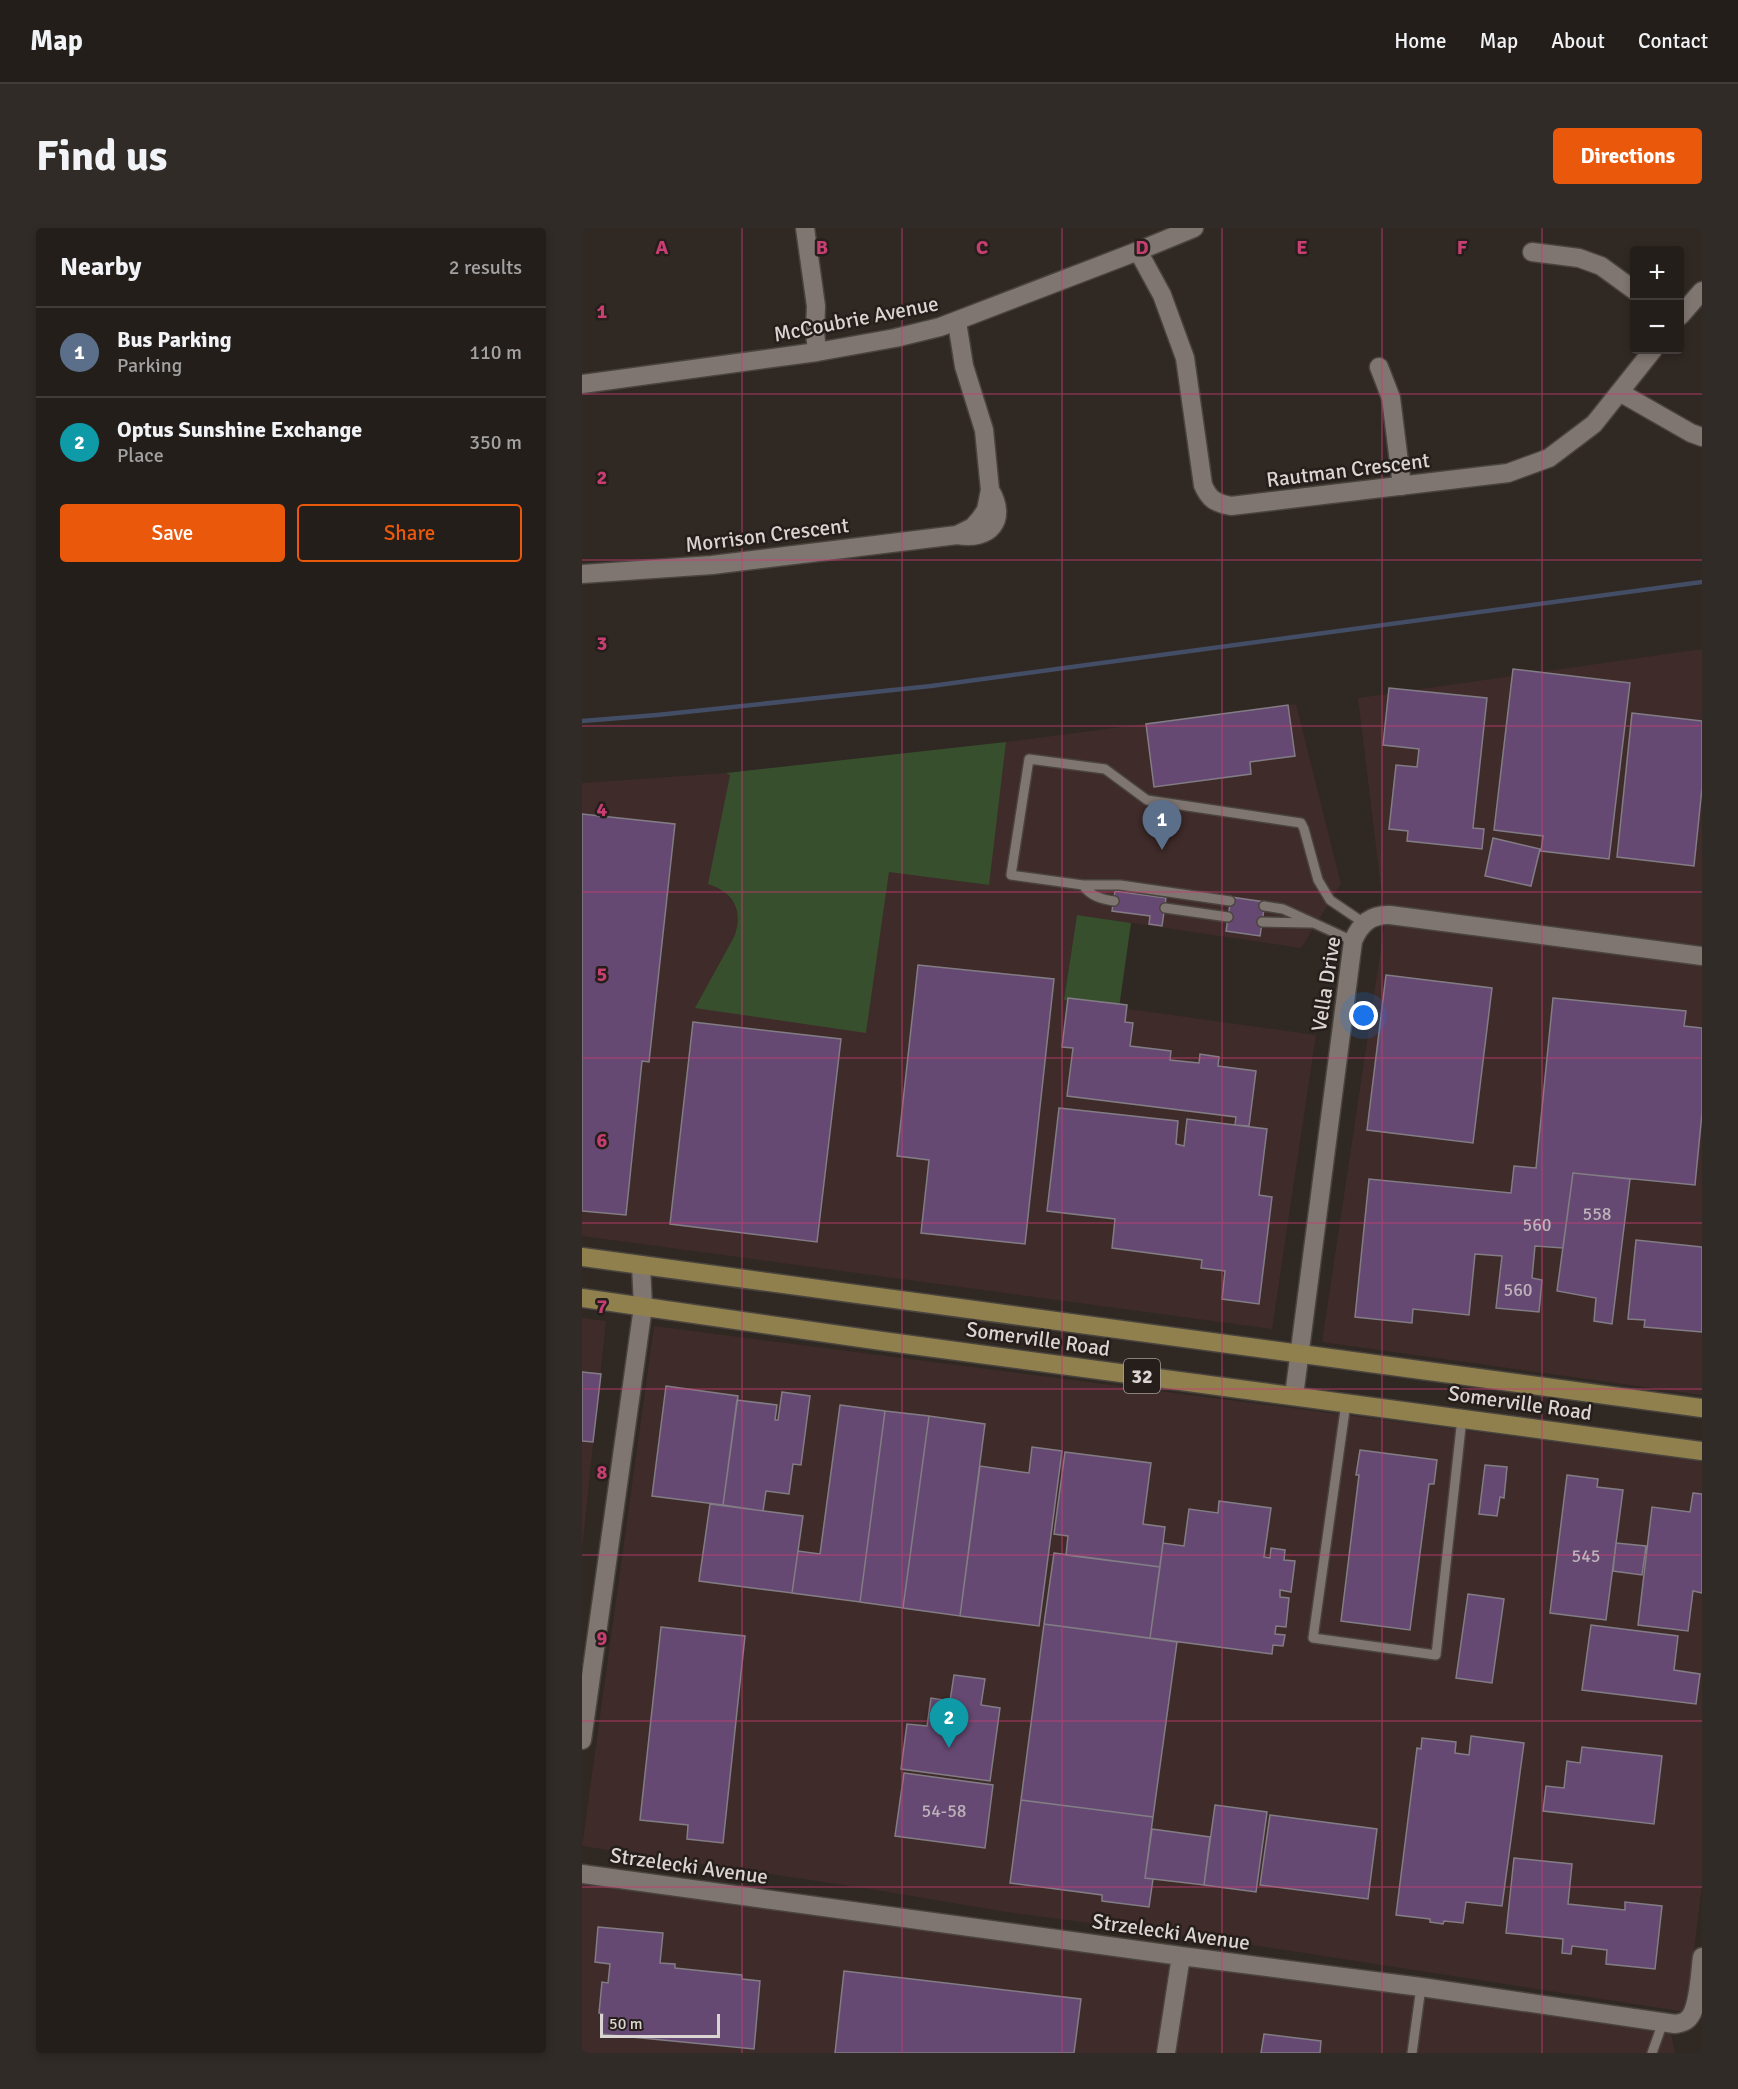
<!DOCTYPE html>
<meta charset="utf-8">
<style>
body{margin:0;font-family:Signika,sans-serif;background:#302b27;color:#f1f3f6}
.controls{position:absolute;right:18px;top:18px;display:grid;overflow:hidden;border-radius:6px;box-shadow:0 3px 9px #0003}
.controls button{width:54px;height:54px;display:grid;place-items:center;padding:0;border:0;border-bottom:2px solid #413c39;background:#241e1a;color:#f1f3f6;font:30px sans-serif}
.scale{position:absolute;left:18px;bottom:15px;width:120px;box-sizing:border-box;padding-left:6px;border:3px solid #dad5d2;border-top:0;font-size:16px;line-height:21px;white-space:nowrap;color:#dad5d2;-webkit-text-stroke:4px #261e1a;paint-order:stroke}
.you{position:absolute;left:782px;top:788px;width:21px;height:21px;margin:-15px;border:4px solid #fff;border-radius:50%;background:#1a73e8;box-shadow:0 0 0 9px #1a73e833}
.badge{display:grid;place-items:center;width:39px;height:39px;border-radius:50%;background:#ea580c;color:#fff;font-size:20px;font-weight:700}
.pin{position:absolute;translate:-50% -50px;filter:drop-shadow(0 2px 3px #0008)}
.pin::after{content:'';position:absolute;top:32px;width:21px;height:18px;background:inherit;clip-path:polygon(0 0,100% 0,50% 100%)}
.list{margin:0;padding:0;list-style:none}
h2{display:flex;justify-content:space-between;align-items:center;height:78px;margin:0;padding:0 24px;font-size:26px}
h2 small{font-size:20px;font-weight:400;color:#a3a2a2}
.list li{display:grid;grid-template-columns:39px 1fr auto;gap:18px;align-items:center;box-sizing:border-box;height:90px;padding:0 24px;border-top:2px solid #413c39}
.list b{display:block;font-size:22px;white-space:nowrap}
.list p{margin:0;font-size:20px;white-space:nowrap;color:#a3a2a2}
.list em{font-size:20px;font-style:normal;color:#a3a2a2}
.actions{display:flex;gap:12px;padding:18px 24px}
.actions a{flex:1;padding:14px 0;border:2px solid #ea580c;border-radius:6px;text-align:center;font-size:21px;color:#ea580c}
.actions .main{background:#ea580c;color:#fff}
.map{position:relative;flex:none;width:1120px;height:1825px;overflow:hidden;border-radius:6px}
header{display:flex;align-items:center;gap:36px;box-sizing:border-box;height:84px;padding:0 30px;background:#241e1a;border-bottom:2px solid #413c39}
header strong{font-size:28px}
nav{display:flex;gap:33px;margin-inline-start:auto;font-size:21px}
.intro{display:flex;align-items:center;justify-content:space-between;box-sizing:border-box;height:144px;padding:0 36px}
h1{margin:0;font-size:42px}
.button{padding:15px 27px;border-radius:6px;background:#ea580c;color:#fff;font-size:21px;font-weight:700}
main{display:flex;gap:36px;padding:0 36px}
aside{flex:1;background:#241e1a;border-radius:6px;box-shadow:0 3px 9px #0003}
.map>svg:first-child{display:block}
</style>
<header>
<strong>Map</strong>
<nav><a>Home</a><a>Map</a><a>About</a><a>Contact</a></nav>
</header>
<div class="intro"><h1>Find us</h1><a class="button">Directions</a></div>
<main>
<aside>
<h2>Nearby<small>2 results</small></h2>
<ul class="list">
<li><span class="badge" style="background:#5c6f8a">1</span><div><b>Bus Parking</b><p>Parking</p></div><em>110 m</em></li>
<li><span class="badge" style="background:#0f9aa8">2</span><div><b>Optus Sunshine Exchange</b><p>Place</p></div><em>350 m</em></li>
</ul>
<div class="actions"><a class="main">Save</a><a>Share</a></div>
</aside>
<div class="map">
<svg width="1120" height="1825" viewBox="0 0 1120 1825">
<rect width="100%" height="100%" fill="#302823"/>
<!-- industrial -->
<path fill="#3f2b29" d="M1120 421V1167L740 1114 803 693 776 470Z
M714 476 759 656 719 720 495 687 482 772 734 807 690 1101 0 1008V555L144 545 148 547 127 656 137 659 144 665 153 677 157 692 152 709 284 805 307 643 406 657 424 514Z
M0 1090 24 1093 0 1322Z
M72 1098 1120 1233V1659L1104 1784 670 1717 418 1683 295 1662 0 1618Z
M0 1654 1088 1800 1093 1825H0Z"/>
<!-- green -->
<path fill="#384f2e" d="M424 514 407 657 307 644 284 805 113 780 152 709C162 684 152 664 126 656L148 547 144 545Z
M495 687 549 695 537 780 482 772Z"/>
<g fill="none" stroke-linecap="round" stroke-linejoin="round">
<!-- stream -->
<path stroke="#434d65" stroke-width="4.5" d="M0 493 75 487 349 458 1120 354"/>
</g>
<!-- building -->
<path fill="#664972" stroke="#827c85" stroke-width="1.5" d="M931 441 1048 455 1027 631 959 623 961 608 912 602Z
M807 460 905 470 891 600 902 601 900 621 825 613 826 603 807 601 814 537 835 539 837 521 801 517Z
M706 477 713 528 668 534 669 546 572 559 564 496Z
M1050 485 1120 493V560L1112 638 1035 629Z
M0 586 93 596 67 834 60 833 44 987 0 983Z
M911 610 958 621 949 658 903 648Z
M533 663 584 670 580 698 567 696 568 688 530 683Z
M649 669 683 674 678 708 644 703Z
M336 737 472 751 443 1016 339 1005 347 932 315 928Z
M804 747 910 760 891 915 785 902Z
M486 770 545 777 543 794 551 795 548 818 589 823 588 832 617 835 618 826 637 829 636 838 674 843 667 898 653 897 654 889 485 868 491 820 480 819Z
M971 770 1104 783 1102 798 1120 800V885L1113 957 991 945 981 1020 953 1018 950 1050 960 1052 957 1084 914 1080 920 1028 893 1026 887 1087 831 1081 830 1095 773 1089 787 951 929 965 932 938 954 940Z
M111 794 259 811 235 1014 88 996Z
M477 880 596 893 594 916 602 918 605 891 685 901 677 967 690 969 677 1076 640 1071 643 1043 619 1040 620 1032 530 1020 533 991 465 983Z
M991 945 1048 951 1030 1096 1012 1093 1014 1070 975 1063Z
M1054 1012 1120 1019V1104L1062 1099 1063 1092 1046 1091Z
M0 1144 19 1146 11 1214 0 1213Z
M84 1158 156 1168 141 1277 70 1268Z
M200 1164 228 1168 219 1237 211 1236 207 1266 184 1263 181 1283 141 1277 155 1172 195 1177 193 1192H196Z
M258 1177 303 1183 278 1374 210 1365 216 1323 238 1326Z
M303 1183 347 1188 321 1380 278 1374Z
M347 1188 403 1196 378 1388 321 1380Z
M450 1219 480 1223 457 1398 378 1388 398 1238 447 1245Z
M778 1222 855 1232 852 1256H847L828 1402 759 1393 777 1247H774Z
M483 1224 569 1235 561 1296 583 1299 578 1339 484 1327 486 1308 472 1306Z
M903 1237 925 1239 922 1270 918 1269 915 1288 897 1286Z
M985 1247 1016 1251 1015 1259 1041 1262 1024 1392 968 1385Z
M1111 1265 1120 1266V1365L1111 1363 1106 1403 1056 1397 1070 1279 1108 1284Z
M637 1273 689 1280 682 1329 688 1330 689 1320 703 1322 702 1332 713 1333 709 1364 698 1362V1369L707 1370 704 1399 694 1398 693 1406 703 1407 701 1418 691 1417 690 1426 568 1410 581 1315 602 1318 607 1281 636 1285Z
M128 1276 221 1288 210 1365 117 1353Z
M1034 1315 1064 1318 1060 1347 1031 1343Z
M472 1325 578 1339 568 1410 462 1396Z
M886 1366 922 1371 910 1455 874 1450Z
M462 1396 595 1414 571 1589 439 1572Z
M1009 1397 1096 1408 1092 1442 1118 1446 1114 1476 1000 1462Z
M79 1399 163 1408 141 1615 105 1611 106 1597 58 1592Z
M372 1447 403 1451 399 1477 418 1480 408 1553 319 1541 325 1496 345 1498 349 1470 368 1473Z
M889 1508 942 1515 920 1678 884 1674 881 1695 862 1693 861 1696 848 1694V1691L814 1687 835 1520 839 1521 840 1510 874 1514 873 1525 887 1527Z
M1000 1519 1080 1528 1072 1596 961 1583 964 1558 982 1560 985 1533 998 1535Z
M322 1545 411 1557 403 1620 313 1608Z
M439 1572 571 1589 563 1650 571 1651 567 1679 520 1673V1667L428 1655Z
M633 1577 685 1584 674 1664 622 1657Z
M688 1587 795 1601 786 1671 678 1657Z
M570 1601 628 1609 622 1657 563 1650Z
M932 1630 990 1636 986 1676 1043 1682V1674L1080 1678 1073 1741 1024 1736 1025 1722 990 1718 989 1726 980 1725 981 1711 924 1705Z
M16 1699 81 1705 78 1735 93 1736V1740L160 1747V1751L178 1753 172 1821 19 1806 21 1786 17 1785 20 1754 26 1755 28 1736 13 1734Z
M262 1743 499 1771 492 1825H253Z
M682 1806 739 1813 738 1825H679Z"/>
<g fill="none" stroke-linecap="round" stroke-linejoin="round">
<!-- service casing -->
<g stroke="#4a443f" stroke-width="12">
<path id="service" d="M501 657C508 668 519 671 532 673
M648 673 538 657H501L429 647 447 531 523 541 565 572 719 595 722 601 736 652 748 672 782 695
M682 678 701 681 771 713
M583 680 646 689
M680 694 729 695
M764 1175 731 1410 854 1427 880 1190
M830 1825 839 1759
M1070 1825 1081 1794"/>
</g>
<!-- minor casing -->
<g stroke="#4a443f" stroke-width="21">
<path id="minor" d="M223 0 234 78 233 104 235 124
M556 23 580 67 603 130 621 257C627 271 633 275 649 278L926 245 967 230 1012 196 1071 122
M950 24 997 30 1019 38 1052 62
M1098 88 1120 63
M375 94 382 138 402 202 408 262 404 282 398 291 391 299 375 307
M797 139 809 170 820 258
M0 156 235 124 313 110 358 99 556 23 612 0
M1039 165 1109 205 1120 209
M0 346 130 337 375 307C408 313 426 292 408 262
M712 1168 771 713C778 696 789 686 808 687L1120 728
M0 1512 61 1079 59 1037
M0 1646 599 1728 839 1759 1093 1796C1098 1795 1102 1795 1106 1791 1117 1781 1118 1743 1120 1729
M584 1825 599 1728"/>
</g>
<!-- primary casing -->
<g stroke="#4a443f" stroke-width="21">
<path id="primary" d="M0 1029 1120 1180
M0 1070 300 1113 1120 1223"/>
</g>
<!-- service -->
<use href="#service" stroke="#807671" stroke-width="9"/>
<!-- minor -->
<use href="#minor" stroke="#807671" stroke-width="18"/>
<!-- primary -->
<use href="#primary" stroke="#90804e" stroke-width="18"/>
</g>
<!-- grid -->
<path fill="none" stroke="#c73e73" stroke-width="1.5" stroke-opacity="0.55" d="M160 0V1825M320 0V1825M480 0V1825M640 0V1825M800 0V1825M960 0V1825M0 166H1120M0 332H1120M0 498H1120M0 664H1120M0 830H1120M0 995H1120M0 1161H1120M0 1327H1120M0 1493H1120M0 1659H1120"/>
<g text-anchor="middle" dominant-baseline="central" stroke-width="5" stroke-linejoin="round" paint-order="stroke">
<!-- number labels -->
<g font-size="18" fill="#bdb2ba">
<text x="1015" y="986">558</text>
<text x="955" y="997">560</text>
<text x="936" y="1062">560</text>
<text x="1004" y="1328">545</text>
<text x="362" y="1583">54-58</text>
</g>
<!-- shield labels -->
<rect fill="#261e1a" stroke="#a49e9b" stroke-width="1.5" x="542" y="1131" width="36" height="34" rx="4.5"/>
<g font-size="20" font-weight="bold" fill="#dad5d2">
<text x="560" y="1148">32</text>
</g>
<!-- street labels -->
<g font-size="21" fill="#dad5d2" stroke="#261e1a">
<text transform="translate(274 91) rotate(-11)">McCoubrie Avenue</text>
<text transform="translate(766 242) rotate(-7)">Rautman Crescent</text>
<text transform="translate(185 307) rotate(-7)">Morrison Crescent</text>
<text transform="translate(744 756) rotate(-81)">Vella Drive</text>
<text transform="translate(456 1111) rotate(8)">Somerville Road</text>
<text transform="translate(938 1175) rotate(8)">Somerville Road</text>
<text transform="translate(107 1638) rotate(8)">Strzelecki Avenue</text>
<text transform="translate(589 1704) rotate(8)">Strzelecki Avenue</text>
</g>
</g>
<g font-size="20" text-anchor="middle" font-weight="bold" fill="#c73e73" stroke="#261e1a" stroke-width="5" stroke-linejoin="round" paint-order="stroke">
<text x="80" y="26">A</text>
<text x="240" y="26">B</text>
<text x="400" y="26">C</text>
<text x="560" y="26">D</text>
<text x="720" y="26">E</text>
<text x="880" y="26">F</text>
<text x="20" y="90">1</text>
<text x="20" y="256">2</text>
<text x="20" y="422">3</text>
<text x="20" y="588">4</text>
<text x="20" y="753">5</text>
<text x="20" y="919">6</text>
<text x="20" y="1085">7</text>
<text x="20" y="1251">8</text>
<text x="20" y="1417">9</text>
</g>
</svg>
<div class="controls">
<button>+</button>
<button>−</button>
</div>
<div class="scale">50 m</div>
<div class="you"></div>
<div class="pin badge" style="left:580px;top:622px;background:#5c6f8a">1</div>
<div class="pin badge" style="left:367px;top:1520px;background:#0f9aa8">2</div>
</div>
</main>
